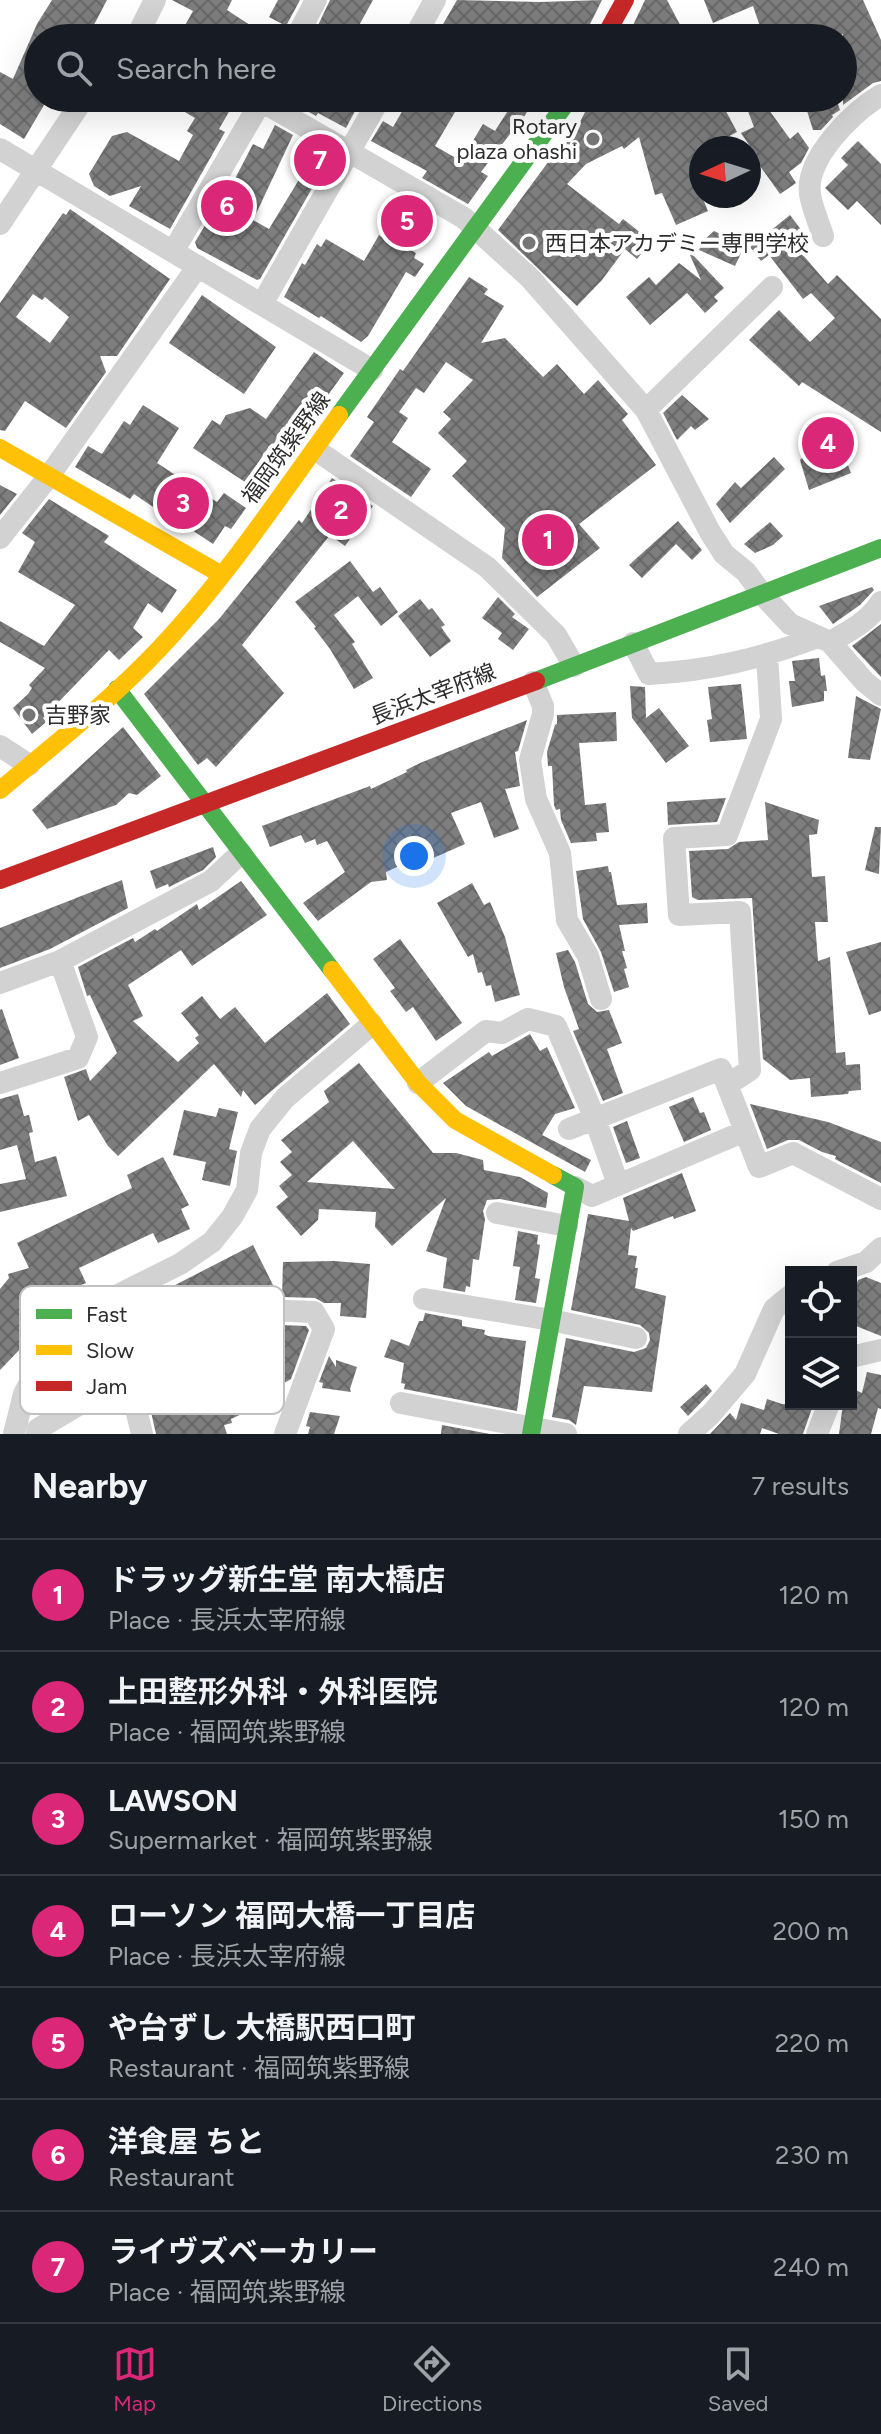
<!DOCTYPE html>
<meta charset="utf-8">
<style>
body{margin:0;font-family:Figtree,"Noto Sans JP",sans-serif;background:#20242c;color:#f1f3f6}
.controls{position:absolute;right:24px;bottom:24px;display:grid;overflow:hidden;border-radius:0px;box-shadow:0 8px 32px #0002}
.controls button{width:72px;height:72px;display:grid;place-items:center;padding:0;border:0;border-bottom:2px solid #363941;background:#171b24;color:#f1f3f6;font:40px sans-serif}
.compass{position:absolute;left:689px;top:136px;width:72px;height:72px;border-radius:50%;background:#171b24;box-shadow:0 8px 32px #0002;rotate:266deg}
.you{position:absolute;left:414px;top:856px;width:28px;height:28px;margin:-20px;border:6px solid #fff;border-radius:50%;background:#1a73e8;box-shadow:0 0 0 12px #1a73e833}
.badge{display:grid;place-items:center;width:52px;height:52px;border-radius:50%;background:#db2777;color:#fff;font-size:26px;font-weight:700}
.pin{position:absolute;translate:-50% -50%;border:4px solid #fff;box-shadow:0 2px 8px #0006}
.list{margin:0;padding:0;list-style:none}
h2{display:flex;justify-content:space-between;align-items:center;height:104px;margin:0;padding:0 32px;font-size:34px}
h2 small{font-size:26px;font-weight:400;color:#9ea1a6}
.list li{display:grid;grid-template-columns:52px 1fr auto;gap:24px;align-items:center;box-sizing:border-box;height:112px;padding:0 32px;border-top:2px solid #363941}
.list b{display:block;font-size:30px;white-space:nowrap}
.list p{margin:0;font-size:26px;white-space:nowrap;color:#9ea1a6}
.list em{font-size:26px;font-style:normal;color:#9ea1a6}
.icon{flex:none;width:44px;height:44px;fill:none;stroke:currentColor;stroke-width:2;stroke-linecap:round;stroke-linejoin:round}
.map{position:relative;flex:none;width:881px;height:1434px;overflow:hidden}
.search{position:absolute;background:#171b24;box-shadow:0 8px 32px #0002;left:24px;right:24px;top:24px;height:88px;display:flex;align-items:center;gap:20px;box-sizing:border-box;padding:0 28px;border-radius:44px;color:#9ea1a6;font-size:30px}
.sheet{height:888px;background:#171b24}
nav{display:flex;justify-content:space-around;align-items:center;box-sizing:border-box;height:112px;border-top:2px solid #363941;background:#171b24;font-size:22px;color:#9ea1a6}
nav a{display:grid;justify-items:center;gap:4px}
nav .on{color:#db2777}
.map>svg:first-child{display:block}
</style>
<div class="map">
<svg width="881" height="1434" viewBox="0 0 881 1434">
<defs>
<pattern id="building-cross-hatch" width="8" height="8" patternUnits="userSpaceOnUse" patternTransform="scale(2)"><rect width="8" height="8" fill="#7e7e7e"/><path d="M0 0l8 8M0 8l8-8" fill="none" stroke="#686868"/></pattern>
</defs>
<rect width="100%" height="100%" fill="#fff"/>
<!-- building -->
<path fill="url(#building-cross-hatch)" fill-rule="evenodd" d="M52 0H107L87 38H38V98L47 100 24 139 0 124V72L13 79 37 24Z
M172 0H232L227 10 270 38H178L193 11Z
M278 0H300L286 26 269 17Z
M330 0H373L352 38H312Z
M457 0 540 2 602 0 583 38H526V26L489 27 483 38H435Z
M645 0H667L687 38H627Z
M704 0H863L881 40V81L873 83 843 105V34L829 38H764L753 6 713 23Z
M161 98H237L219 129 225 132 170 229 129 206 141 186 110 196 94 186 89 174 112 136 127 132 179 161 193 135 187 131 195 118Z
M284 98H362L346 128 318 113 316 116Z
M410 98H457L450 109 455 112 435 146 461 161 483 124 495 131 516 98 530 107 512 136 510 134 481 172 488 176 468 204 422 178 427 171 371 141 383 121 393 127Z
M620 98H719L737 132 707 148H701V177L695 180 708 211 676 225 662 193 655 195 639 137 624 149 622 146 586 164 567 184 619 224 623 219 651 241 637 259 625 249 602 280 577 306 498 230 557 150 573 134 571 130 581 120 586 110 605 99 609 105Z
M743 98H786L769 110 790 139 798 132 809 148 801 163 789 172 796 183 780 194 755 159 757 157 741 133 754 127Z
M803 98H836L840 110 832 115 833 117 821 130H813Z
M275 125 293 135 253 220 269 229 317 150 330 157 260 279 257 280 197 248 195 242 209 219 213 221 253 144 263 149Z
M858 141 881 164V225L857 201 848 210 825 188 848 165 841 158Z
M401 198 428 214 407 248 416 253 414 258 424 264 415 277 406 272 368 336 361 342 321 316 319 318 284 297 302 263 305 265 317 244 321 247 326 239 364 261 379 235 381 237Z
M70 209 170 279 117 356H100L106 372 66 428 25 401 5 431 0 430V303L63 213 66 215ZM33 294 42 300 45 297 69 317 50 343 16 317Z
M790 215 805 235 797 242 799 245 796 247 828 284 837 275 881 319V432L802 382 799 386 749 340 779 310 810 342 835 318 811 293 803 299 769 255 761 261 750 247Z
M714 231 745 245 735 266 699 250 703 241Z
M692 254 724 288 714 297 718 301 705 313 687 293 650 325 626 297 649 277 656 285 679 263 701 280 690 255Z
M469 277 488 289 484 294 504 306 481 343 505 338 543 377 557 364 584 394 598 380 628 414 622 420 656 465 579 524 600 548 537 597 502 558 505 528 452 476 467 461 438 433 451 419 443 412 473 380 446 362 424 393 416 388 399 412 408 418 392 442 431 469 411 497 350 456 374 422 367 417 400 369 403 371Z
M202 295 276 347 244 394 169 343Z
M314 352 344 373 320 406 319 405 311 417 308 415 280 456 268 448 245 482 193 448 212 420 220 425 226 415 250 408 266 419Z
M682 395 709 419 695 430 691 426 677 440 663 413Z
M143 405 179 428 157 463 217 502 224 493 246 508 231 529 225 526 213 544 189 528 187 530 134 494 130 499 75 467 88 446 102 454 124 421 130 425Z
M833 427 851 473 809 490 800 460Z
M774 457 785 469 730 523 716 504 735 482 741 488Z
M332 478 373 506 345 546 330 535 242 645 284 693 216 767 207 758 198 765 144 694 219 619 299 520 302 523Z
M0 485 17 494 0 515Z
M49 499 109 536 104 542 177 590 162 613 148 603 133 628 143 637 119 660 109 650 43 718 46 722 32 734 13 708 28 694 32 688 29 685 45 668 0 642V621L44 646 75 605 18 572 35 542 22 533Z
M678 521 702 550 692 560 676 544 642 578 629 565Z
M770 522 783 536 773 545 755 553 744 544Z
M350 561 373 592 380 587 398 612 381 626 358 596 334 615 355 642 352 644 373 678 354 689 330 649 314 628 316 627 295 602Z
M872 587 874 590 860 605 833 624 819 606Z
M498 597 515 614 512 617 529 629 513 650 498 639 502 633 482 618Z
M420 599 429 610 432 608 445 625 441 627 451 641 430 657 398 616Z
M881 624V677L852 646Z
M819 658 821 676 825 675 827 691H824V701L792 707 789 681H795L792 661Z
M741 684 747 739 710 742 707 720 712 719 708 687Z
M630 686 645 687 646 718 659 708 689 746 666 763 632 718Z
M856 696 881 709 870 760 848 758Z
M616 712 617 741 579 743 585 805 606 803 609 832 596 833 597 841 571 843 561 820 560 809 556 810 554 805 552 766H548L547 752 555 725 557 724V715Z
M527 720 518 751 515 752 520 786 505 789 519 829 494 838 481 802 451 813 465 844 413 867 410 861 386 872 387 880 371 882 318 921 303 903 345 872 327 841 317 845 315 839 305 843 301 835 270 847 262 826 370 786 371 789 407 772 406 770 420 763Z
M123 727 161 776 137 795 129 793 116 805 47 829 32 810Z
M726 798 717 822 668 825 667 802Z
M765 802 819 820 817 834 809 835 812 877 825 876 828 922H815L818 961 830 957 836 1053 845 1052 846 1065 860 1064 861 1090 849 1091 848 1094 811 1097 810 1078 790 1080 763 1059 752 898 698 900 692 897 689 851 728 849 739 842 768 840Z
M875 827H881L879 874 865 870Z
M213 847 216 857 203 870 169 887 168 884 156 889 150 871Z
M608 866 609 872H611L617 905 647 903 648 923 619 925 625 951H622L627 968 624 969 629 987 614 992 601 952 583 919 576 871Z
M122 880 128 908 50 949 0 968V928Z
M241 881 267 915 192 966 181 950 128 985 143 1016 133 1021 178 1062 199 1043 195 1038 199 1035 181 1013 202 996 220 1019 235 1007 265 1043 327 993 350 1024 255 1105 243 1090 241 1097 214 1064 118 1156 108 1146 89 1115 78 1121 64 1077 86 1069 90 1081 117 1053 90 995 87 996 78 967 133 938 135 942 155 929 157 931 197 904 199 910Z
M472 883 484 905 490 902 505 937 520 995 495 1002 491 985 486 986 482 972 478 973 473 954 468 957 437 903Z
M400 939 462 1023 436 1041 413 1007 406 1012 390 991 395 988 373 959Z
M881 942V1011L869 1015 846 952Z
M568 950 575 962 588 1004 597 1012 609 1010 622 1043 607 1049 623 1093 603 1101 573 1031 579 1029 564 987 556 953Z
M2 1009 19 1058 0 1065V1010Z
M530 1034 540 1051 547 1047 575 1108 555 1114 542 1135 591 1160 585 1172 466 1106 443 1083 489 1052 492 1056Z
M359 1063 433 1153H456L483 1160 484 1170 520 1177 548 1193 546 1208 500 1199 487 1200 483 1211 485 1219 479 1260 473 1259 470 1287 466 1286 465 1292 443 1288 447 1258 426 1251 446 1198 392 1246 375 1227 376 1212 319 1209 318 1220 301 1236 276 1207 288 1197 279 1186 292 1175 280 1162 292 1152 281 1140 329 1102 324 1091ZM353 1141 395 1189 307 1182Z
M18 1094 24 1116 29 1115 33 1132 29 1133 35 1162 56 1156 67 1196 0 1212V1184L26 1179 17 1145 0 1150V1099Z
M693 1097 700 1113 704 1112 711 1130 684 1142 669 1107Z
M750 1104 828 1122 881 1142V1183L835 1159 836 1156 822 1152 799 1140H788L767 1149Z
M219 1108 238 1112 229 1149 237 1151 230 1186 202 1180 206 1162 173 1155 184 1110 216 1117Z
M627 1121 640 1158 626 1163 613 1127Z
M163 1157 189 1205 181 1209 190 1229 158 1243 153 1233 79 1268 86 1283 35 1304 44 1313 21 1336 27 1342 0 1370V1289L9 1278 8 1274 29 1268 17 1243 132 1188 127 1175Z
M682 1173 696 1211 674 1219 673 1216 633 1231 631 1228 628 1255 637 1256 635 1268H638L635 1288 666 1296 652 1392 584 1386 576 1425 569 1420 552 1417 566 1338 634 1352 646 1348 650 1340 649 1333 640 1325 571 1310 588 1214 629 1221 623 1198Z
M518 1231 538 1235 537 1244 540 1245 535 1278 540 1279 536 1303 515 1300 520 1267 513 1266Z
M253 1245 273 1285 253 1296 249 1293 232 1297 156 1340 157 1342 131 1357 128 1351 99 1370 96 1365 69 1382 74 1391 44 1409 37 1399 47 1390 46 1387 63 1378 55 1365 58 1358 79 1346 74 1337Z
M334 1261 370 1264 366 1318 340 1316 341 1303H324L315 1298 282 1297 283 1262Z
M866 1277 881 1283V1336L851 1324V1297L858 1280Z
M425 1313 462 1320V1326L485 1330 484 1334 488 1336 526 1341 517 1411 404 1389 405 1384 401 1383 404 1363 384 1357 391 1339 409 1346 419 1321H423Z
M255 1324 306 1326 309 1330 291 1379 274 1389 281 1404 260 1414 257 1407 231 1419 232 1423 224 1425 227 1434H156L147 1394 201 1381 197 1371 202 1370 198 1361 219 1354 233 1392 284 1368Z
M329 1356 336 1367V1360L357 1367 350 1389 351 1392 322 1388 323 1383 319 1382Z
M867 1372 881 1375V1409L878 1408 871 1434H839L843 1404H851V1388L862 1393Z
M706 1384 712 1391 688 1416 680 1407Z
M767 1399 782 1404 813 1405 803 1434H779L762 1428 760 1434H710L730 1413 736 1420 741 1403 764 1410Z
M310 1412 340 1416 334 1434H308L310 1427 306 1426Z
M442 1425 490 1434H441Z"/>
<g fill="none" stroke-linecap="round" stroke-linejoin="round">
<!-- street -->
<path stroke="#d2d2d2" stroke-width="22" d="M136 38 155 0
M296 38 316 0
M414 38 435 0
M261 101 464 218 530 278 646 410 710 532 724 554 746 572 762 594 790 624 830 642 865 682 881 695
M0 149 372 370
M0 224 84 98
M823 236C819 223 812 208 810 194 805 158 853 112 881 95
M174 250 263 98
M262 304 380 98
M646 410 772 287
M316 450 487 567 556 635 574 666
M0 538 49 476 198 266
M830 642C850 631 868 622 881 602
M633 643 649 674C710 671 762 658 818 637
M533 682 543 706V714L530 760 536 799 560 853 567 920 588 956 601 999
M0 746 29 765
M0 983 60 961 211 881 241 853
M0 1083 78 1058 87 1037 60 961
M418 1083 486 1031 502 1033 528 1019 556 1026 595 1119 618 1184
M727 1085 750 1070 740 912 679 915 674 838 727 835 771 719 767 656
M569 1129 721 1069 759 1167 793 1153 881 1199
M575 1187 592 1196 745 1131
M497 1213 567 1226
M837 1272 866 1262 881 1248
M424 1299 551 1320 636 1338
M851 1357 881 1350
M128 1376 142 1434
M401 1403 566 1434
M14 1434 24 1394 55 1334 88 1310 180 1264 212 1242 232 1217 247 1190 251 1153 260 1129 285 1098 372 1024
M37 1434 38 1429 239 1309 314 1312 324 1329 285 1434
M689 1434 711 1414 745 1374 774 1309 791 1295
M817 1434 829 1404"/>
<!-- fast -->
<path stroke="#4caf50" stroke-width="18" d="M339 415 570 98
M536 681 881 548
M117 689 332 970
M531 1434 575 1187 553 1175"/>
<!-- slow -->
<path stroke="#ffc107" stroke-width="18" d="M0 448 222 575
M0 790C55 744 111 700 160 648 227 577 282 493 339 415
M332 970 418 1083 455 1120 553 1175"/>
<!-- jam -->
<path stroke="#c62828" stroke-width="18" d="M604 38 625 0
M0 880 536 681"/>
</g>
<!-- markers -->
<g fill="#767676" stroke="#fff" stroke-width="3">
<circle cx="593" cy="139" r="8"/>
<circle cx="529" cy="243" r="8"/>
<circle cx="29" cy="715" r="8"/>
</g>
<g text-anchor="middle" dominant-baseline="central" stroke-width="8" stroke-linejoin="round" paint-order="stroke">
<!-- poi labels -->
<g font-size="22" fill="#2d2d2d" stroke="#fff" text-anchor="start">
<text x="577" y="126" text-anchor="end">Rotary<tspan x="577" dy="25">plaza ohashi</tspan></text>
<text x="545" y="243">西日本アカデミー専門学校</text>
<text x="45" y="715">吉野家</text>
</g>
<!-- street labels -->
<g font-size="22" fill="#2d2d2d" stroke="#fff">
<text transform="translate(286 448) rotate(-54)">福岡筑紫野線</text>
<text transform="translate(433 694) rotate(-21)">長浜太宰府線</text>
</g>
</g>
<!-- legend -->
<rect x="20" y="1286" width="264" height="128" rx="12" fill="#fff" stroke="#c0c0c0" stroke-width="2"/>
<rect x="36" y="1309" width="36" height="10" fill="#4caf50"/>
<rect x="36" y="1345" width="36" height="10" fill="#ffc107"/>
<rect x="36" y="1381" width="36" height="10" fill="#c62828"/>
<g font-size="22" fill="#2d2d2d">
<text x="86" y="1322">Fast</text>
<text x="86" y="1358">Slow</text>
<text x="86" y="1394">Jam</text>
</g>
</svg>
<div class="controls">
<button><svg class="icon" aria-label="locate" viewBox="0 0 24 24"><circle cx="12" cy="12" r="6"/><path d="M12 2v4M12 18v4M2 12h4M18 12h4"/></svg></button>
<button><svg class="icon" aria-label="layers" viewBox="0 0 24 24"><path d="M12 4l9 5-9 5-9-5zM3 14l9 5 9-5"/></svg></button>
</div>
<svg class="compass" viewBox="-18 -18 36 36"><path d="M0-13l5 13h-10z" fill="#e53935"/><path d="M0 13l5-13h-10z" fill="#9ea1a6"/></svg>
<div class="you"></div>
<div class="pin badge" style="left:548px;top:540px">1</div>
<div class="pin badge" style="left:341px;top:510px">2</div>
<div class="pin badge" style="left:183px;top:503px">3</div>
<div class="pin badge" style="left:828px;top:443px">4</div>
<div class="pin badge" style="left:407px;top:221px">5</div>
<div class="pin badge" style="left:227px;top:206px">6</div>
<div class="pin badge" style="left:320px;top:160px">7</div>
<div class="search"><svg class="icon" aria-label="search" viewBox="0 0 24 24"><circle cx="10" cy="10" r="6"/><path d="M15 15l6 6"/></svg>Search here</div>
</div>
<section class="sheet">
<h2>Nearby<small>7 results</small></h2>
<ul class="list">
<li><span class="badge">1</span><div><b>ドラッグ新生堂 南大橋店</b><p>Place · 長浜太宰府線</p></div><em>120 m</em></li>
<li><span class="badge">2</span><div><b>上田整形外科・外科医院</b><p>Place · 福岡筑紫野線</p></div><em>120 m</em></li>
<li><span class="badge">3</span><div><b>LAWSON</b><p>Supermarket · 福岡筑紫野線</p></div><em>150 m</em></li>
<li><span class="badge">4</span><div><b>ローソン 福岡大橋一丁目店</b><p>Place · 長浜太宰府線</p></div><em>200 m</em></li>
<li><span class="badge">5</span><div><b>や台ずし 大橋駅西口町</b><p>Restaurant · 福岡筑紫野線</p></div><em>220 m</em></li>
<li><span class="badge">6</span><div><b>洋食屋 ちと</b><p>Restaurant</p></div><em>230 m</em></li>
<li><span class="badge">7</span><div><b>ライヴズベーカリー</b><p>Place · 福岡筑紫野線</p></div><em>240 m</em></li>
</ul>
</section>
<nav>
<a class="on"><svg class="icon" aria-label="map" viewBox="0 0 24 24"><path d="M3 6l6-2 6 2 6-2v14l-6 2-6-2-6 2zM9 4v14M15 6v14"/></svg>Map</a>
<a><svg class="icon" aria-label="directions" viewBox="0 0 24 24"><path d="M12 3l9 9-9 9-9-9zM9 14v-3h6M13 9l2 2-2 2"/></svg>Directions</a>
<a><svg class="icon" aria-label="saved" viewBox="0 0 24 24"><path d="M7 4h10v16l-5-4-5 4z"/></svg>Saved</a>
</nav>
